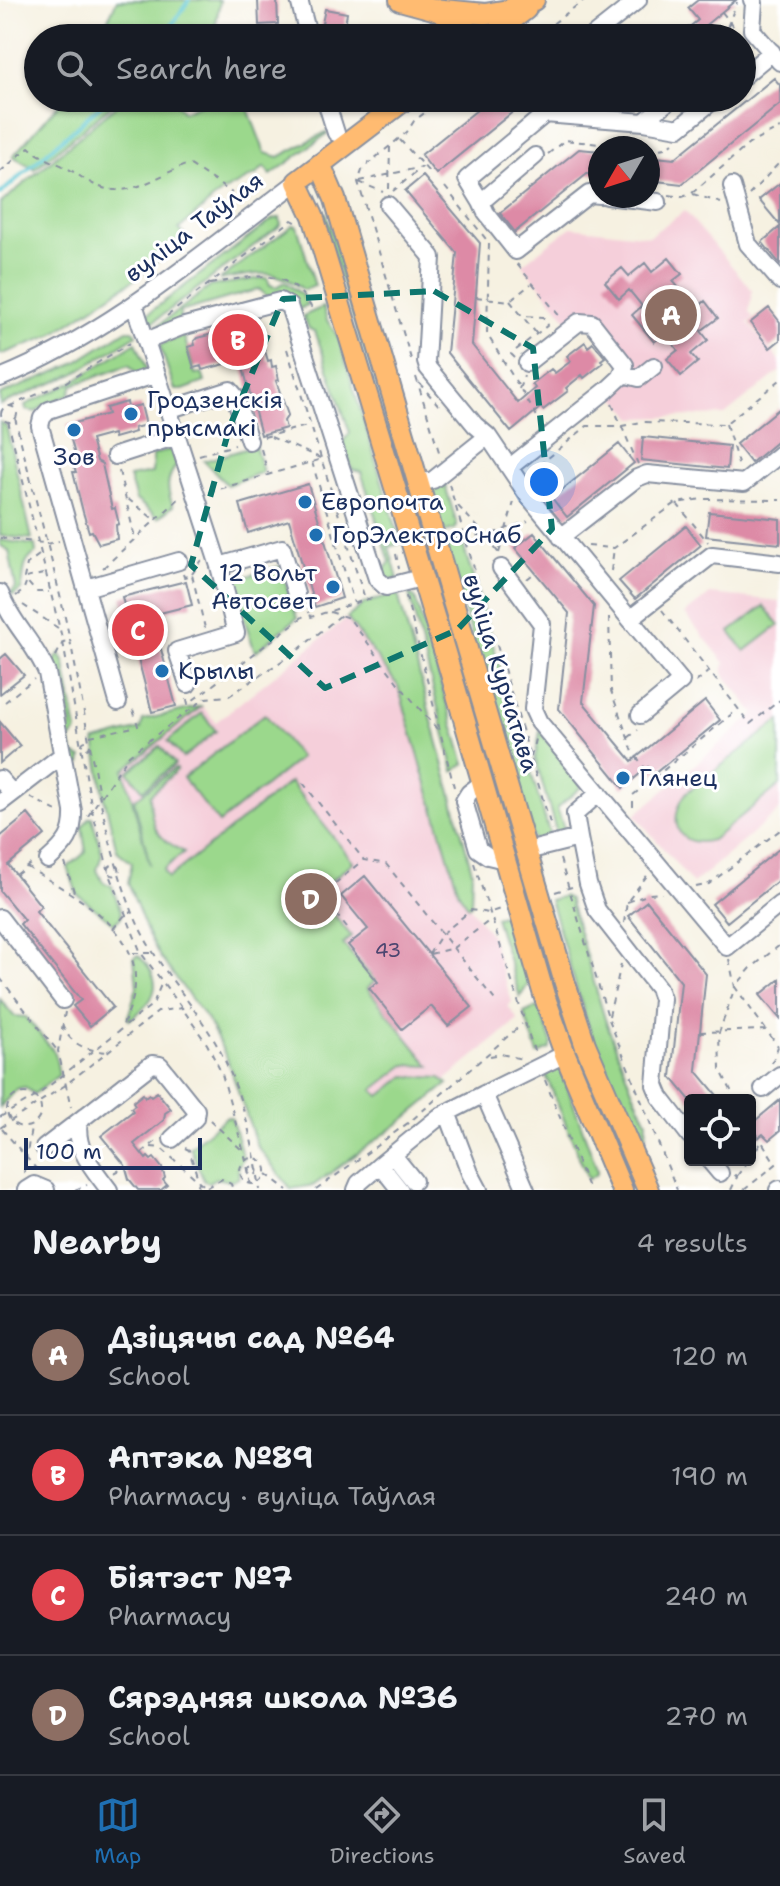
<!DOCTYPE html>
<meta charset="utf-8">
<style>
body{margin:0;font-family:"Shantell Sans",sans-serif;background:#242831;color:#f1f3f6}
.controls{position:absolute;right:24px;bottom:24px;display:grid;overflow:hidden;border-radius:8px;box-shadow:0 2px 6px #0004}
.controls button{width:72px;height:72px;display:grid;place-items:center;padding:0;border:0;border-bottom:2px solid #363941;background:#171b24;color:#f1f3f6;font:40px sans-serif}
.compass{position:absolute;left:588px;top:136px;width:72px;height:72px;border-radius:50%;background:#171b24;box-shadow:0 2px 6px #0004;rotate:231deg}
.scale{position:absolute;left:24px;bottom:20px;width:178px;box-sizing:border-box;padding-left:8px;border:4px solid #1b2f5e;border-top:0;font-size:22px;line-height:28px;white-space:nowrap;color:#1b2f5e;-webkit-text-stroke:6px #fff;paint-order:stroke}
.you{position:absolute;left:544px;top:482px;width:28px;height:28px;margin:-20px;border:6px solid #fff;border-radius:50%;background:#1a73e8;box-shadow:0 0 0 12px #1a73e833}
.badge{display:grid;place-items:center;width:52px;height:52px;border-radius:50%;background:#1f6fb2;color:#fff;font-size:26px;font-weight:700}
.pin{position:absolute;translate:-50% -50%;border:4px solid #fff;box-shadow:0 2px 8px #0006}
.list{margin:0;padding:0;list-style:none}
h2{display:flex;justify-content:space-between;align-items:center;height:104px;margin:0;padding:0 32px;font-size:34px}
h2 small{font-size:26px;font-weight:400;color:#9ea1a6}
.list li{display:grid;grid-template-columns:52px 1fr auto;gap:24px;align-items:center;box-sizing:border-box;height:120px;padding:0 32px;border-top:2px solid #363941}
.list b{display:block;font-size:30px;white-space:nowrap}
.list p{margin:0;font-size:26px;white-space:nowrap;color:#9ea1a6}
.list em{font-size:26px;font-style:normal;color:#9ea1a6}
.icon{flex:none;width:44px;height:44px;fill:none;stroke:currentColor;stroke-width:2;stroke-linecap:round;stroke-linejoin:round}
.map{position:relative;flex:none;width:780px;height:1190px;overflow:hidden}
.search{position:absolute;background:#171b24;box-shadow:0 2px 6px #0004;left:24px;right:24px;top:24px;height:88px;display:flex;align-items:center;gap:20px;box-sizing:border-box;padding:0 28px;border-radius:44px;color:#9ea1a6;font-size:30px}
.sheet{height:584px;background:#171b24}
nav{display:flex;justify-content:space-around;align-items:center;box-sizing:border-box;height:112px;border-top:2px solid #363941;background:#171b24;font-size:22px;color:#9ea1a6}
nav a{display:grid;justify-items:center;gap:4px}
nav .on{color:#1f6fb2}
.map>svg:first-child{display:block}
</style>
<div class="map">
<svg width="780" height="1190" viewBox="0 0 780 1190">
<rect width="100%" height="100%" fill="#fff"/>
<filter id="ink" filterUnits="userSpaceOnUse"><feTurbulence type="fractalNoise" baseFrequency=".0125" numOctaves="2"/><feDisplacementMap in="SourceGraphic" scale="16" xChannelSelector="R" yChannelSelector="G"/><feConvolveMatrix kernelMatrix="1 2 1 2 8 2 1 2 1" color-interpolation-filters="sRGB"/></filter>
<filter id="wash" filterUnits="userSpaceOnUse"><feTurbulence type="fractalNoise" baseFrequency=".006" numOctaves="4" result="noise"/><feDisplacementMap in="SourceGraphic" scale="32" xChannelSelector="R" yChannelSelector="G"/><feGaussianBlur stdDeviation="1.8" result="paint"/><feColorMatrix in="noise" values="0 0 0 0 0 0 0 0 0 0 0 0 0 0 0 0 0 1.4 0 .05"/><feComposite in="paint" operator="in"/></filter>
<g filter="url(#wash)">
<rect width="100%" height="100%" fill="#f6f1e1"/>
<!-- built -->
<path fill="#f5cfda" d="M685 211 752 290 749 312 754 318 748 323 780 361V371L725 415 634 418 613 395 629 381 632 367 586 310 569 322 522 264 571 227 649 236Z
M710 594 780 601V810L693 884 635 815 755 714 723 673 725 663 685 614Z
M347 618 398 686 459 893 490 934 512 1002 508 1006 518 1020 400 1118 291 1189 222 1024 176 966 124 770 202 706 216 722Z"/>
<!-- green -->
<path fill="#9bd88c" stroke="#5b8475" stroke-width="2" d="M117 0H220L215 29 219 38H99Z
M64 98H120L35 169 13 156Z
M125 98H172L183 112 215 98H244L265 153 279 157 326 132 327 134 271 175 264 167 257 174 222 192 179 229 187 238 135 279 50 336 0 355V204Z
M326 213 423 538 419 540 322 216Z
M280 218 281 225 148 326 145 316 273 219Z
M293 225 297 226 315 286 304 290C272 266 256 274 219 280Z
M261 278H267L270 285 276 287 285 282 301 294 307 305 296 311 279 296H266L259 289 180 312V321L156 327 211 286Z
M323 307 327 320 338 337 401 543 389 547 398 579 387 580 383 571 390 562 361 472 352 470 343 441 350 433 315 331 309 329 303 316Z
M127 330H133L137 335 74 374 0 405V395L72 365Z
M184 336 195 374 202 373 205 382 183 390H175L160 346 164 343Z
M136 342 147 369 142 373H136L129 365 73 385 69 395 44 405 36 412 26 410 25 405 71 383Z
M0 422 6 425 32 539 0 536Z
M255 446 263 472 227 485 204 461Z
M171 449 177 465C165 479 167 490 173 506L158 518 136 500 129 477 152 473 153 455Z
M444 482 457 524 455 529 444 532 441 530 430 494Z
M0 540 35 545 36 553C20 564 26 574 21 590L13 596 11 593 16 588 9 551 0 545Z
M460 541 463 544 551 839 536 841 532 836 445 545Z
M280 566 297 618 255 652 232 581Z
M398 594 472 871 471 905 468 906 459 893 398 686 347 618 365 603Z
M409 594 415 598 465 764 454 771Z
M764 606 779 625 745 651 730 632Z
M60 653 65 664 77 731 70 740 73 754 82 758 81 764H71L63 736 71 728 67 698 57 696 51 666Z
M202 706 124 770 150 865 134 800 175 768 177 770 150 795C151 827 155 837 184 852L163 870 168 878 290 782 353 862 317 893 351 936 343 944 375 981 367 988 430 1066 405 1065 373 1090 380 1096 405 1076 441 1078 448 1084 405 1119 314 1185 291 1189 257 1146 226 1056 208 1021 160 957 148 934 128 883 132 863 117 851 104 797 95 741 141 729 143 720Z
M202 713 216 731 183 758 168 741Z
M265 714 300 758 219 823 183 778Z
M780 720V785L712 840C675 850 668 818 686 793Z
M540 731 580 783V788L557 808 565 831 558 838 535 758Z
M160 746 175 764 143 790 128 772Z
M90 817H92L102 854 97 870 103 882 112 886 121 912V917L114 924 77 894 68 867 86 852 82 827Z
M564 896 569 899 605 1019 633 1092 647 1121 646 1135 640 1138C596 1071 574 977 550 900Z
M511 913 529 983 520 997 495 917Z
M138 955C165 980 158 1000 129 1020L128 1017 137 987 134 957Z
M0 999 14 1016 26 1017 55 1053 59 1075 34 1094 25 1087 16 1089 0 1107Z
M537 1007 540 1010 552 1044 550 1049 538 1054 524 1013Z
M556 1063 560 1067 597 1169V1174L588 1179 543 1068Z
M226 1117H231L243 1158 238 1167 239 1178 230 1181 216 1178 209 1182 204 1181 190 1147Z"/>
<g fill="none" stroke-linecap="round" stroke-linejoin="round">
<!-- stream -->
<path stroke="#5cc7d5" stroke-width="4" d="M163 38 189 0
M0 194 109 98"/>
</g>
<g id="blocks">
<!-- building -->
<path fill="#dd8aa6" d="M258 0H277L278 24 259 25Z
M698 0H736L702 28 711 38H676L698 20 688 8Z
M325 9 347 13 344 32 321 28Z
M774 78 780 85V104L682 184 648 180V156L674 159Z
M492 98H530L436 174 421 155Z
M579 149 600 151V174H587L515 232 500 213Z
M423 176 480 243 472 345 518 403 535 388 532 384 551 369 555 373 571 361 567 356 585 342 588 347 593 343 605 357 601 360 603 363 584 378 582 375 566 388 568 391 543 410 541 407 511 432 447 353 457 253 405 191Z
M780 183V225L759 200Z
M780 227V264L762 242Z
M669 258 682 274 673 281 696 309 705 301 718 318 701 331 708 340 691 354 698 362 681 376 667 359 678 350 665 334 654 342 632 315 642 306 629 290 619 299 605 282 622 268 629 276 645 263 652 272Z
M769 308 780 322V340L770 348 750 323Z
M259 331 268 361 271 360 272 367 276 366 279 380 276 381 288 415 284 421 286 428 261 435 241 360 202 370 201 366 194 368 188 347 195 345 194 341 197 338 213 334 217 335 218 339 224 337V340Z
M127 402 128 408 141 405 146 425 134 428 135 432 114 438 113 434 91 440 97 461 102 464 112 509 115 508 119 524 116 525 117 539 99 544 92 531 89 532 83 512 73 472H76L74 467 78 466 67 425 108 414 106 408Z
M780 408V439L751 463 736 444Z
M643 437 729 446 727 469 641 460Z
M619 444 634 463 567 517 552 498Z
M308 484 342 598 315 607 289 520 248 533 240 504Z
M709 512 780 519V544L706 536Z
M686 526 701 545 635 599 619 581Z
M534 533 594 606 583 702 632 761 705 701 720 720 654 774 648 767 623 788 559 709 569 613 515 548Z
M186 581 192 605 152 615 176 706 152 712 122 597Z
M6 654 24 675 0 694V659Z
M0 722 20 746 0 763Z
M28 814 45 835 8 865 41 906 36 911 113 1007 90 1026 73 1006 81 1000 20 924 24 920 0 891V837Z
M780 848V879L727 922 712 904Z
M365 876 472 1007 448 1026 431 1006 402 1029 369 988 378 982 348 945 368 929 341 896Z
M647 901 706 974 696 1070 721 1100H690L671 1077 681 982 628 916Z
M780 979V1019L760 995Z
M157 1092 171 1109 165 1113 164 1120 134 1144 146 1159 148 1157 151 1160 154 1158 162 1168 165 1178 163 1180 167 1185 161 1190H138L129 1179 125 1165 101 1136 133 1111 131 1108 135 1105 133 1102 143 1094 145 1097 149 1094 151 1096Z
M780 1100V1131L769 1140 763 1134 750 1144V1125Z"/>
</g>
</g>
<g filter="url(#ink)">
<use href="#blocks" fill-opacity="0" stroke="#8890a0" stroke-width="2"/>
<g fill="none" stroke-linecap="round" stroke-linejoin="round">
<!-- minor casing -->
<g stroke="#8890a0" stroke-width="20">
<path id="minor" d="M299 0 309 38
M752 0 754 3 752 30 780 62
M590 38 638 0
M742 77 772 52
M325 98 336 133
M644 122 679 128 716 98
M535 156 481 202 467 179 545 114 644 122 672 98
M732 186 748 244 780 281
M607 196 658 202
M481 202 486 213 516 251 589 194 600 195
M388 205 432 257 426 362 428 368 475 425 488 436
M134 304 219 566 236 633 177 651 188 684
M146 341 181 327 280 301 289 306 377 579 386 587 421 578
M623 374 639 378 654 366
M0 378C111 333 202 253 297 182
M168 410 230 390 235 396 249 441
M115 456 177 436
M510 467 607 390 621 377 625 365 592 323 579 322 527 363
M417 483 433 480 488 436 529 497 681 681 640 715
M561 537 637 478 647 474 744 483 780 454
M219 566 282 548 296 594
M501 568 542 624 533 709 539 722 727 947 780 904
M86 588 179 561
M0 593C11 623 35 643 47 673L73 811C74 835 66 844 48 860
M631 618 712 555 780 563
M118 702 40 426 42 418 49 410 157 374
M0 779 12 793
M482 783 469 793 464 801 478 849 488 856 505 860
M0 803 61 756
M579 838 588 884 597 910 658 988 662 999 655 1085 660 1097 690 1136
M527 851 579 838 575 814 599 793
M0 918 63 1000
M763 1089 780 1075
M447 1112 470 1173 479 1190
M44 1148 79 1121
M393 1155 414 1181
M709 1160 720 1173
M26 1190 34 1185 46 1190
M109 1190C93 1168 74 1149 79 1121L152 1064 160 1065 196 1110 195 1118 172 1139
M356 1190 359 1183 380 1165
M400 1190 380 1165 439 1117 484 1094
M526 1190 484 1094 565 1054
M778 1190 780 1189"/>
</g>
<!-- major casing -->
<g stroke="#8890a0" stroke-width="24">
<path id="major" d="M400 0 433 9 455 19 474 38
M433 9 485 14 508 10 534 0
M488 38 526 9
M407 98 297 182 313 216 445 653 544 995 565 1054 622 1190
M320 164 335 199 565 983 585 1044 648 1190"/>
</g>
<!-- path -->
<path stroke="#8890a0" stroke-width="2" stroke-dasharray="6 6" stroke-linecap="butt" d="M722 12 736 30
M534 38 584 0
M723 38 737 2
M400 140 429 172
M648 150 666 148 673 143
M548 154 565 140 633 148
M0 172 29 147C41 158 53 161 67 168 78 174 88 183 100 187 132 199 160 173 189 164L232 193
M360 181 422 167 393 191
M359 182 383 192
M445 187 489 243 487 334 541 423
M389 189 390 147
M693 194 721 203
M669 195 682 197 691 194 749 144 780 128
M749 195 780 162
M517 264 561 318
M210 284C251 277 286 264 311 307L305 310
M476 297 510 301 531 284
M510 301 536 333
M167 316 292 220 299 224
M287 349 365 599
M515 358 511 354 548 325 543 317 522 316
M411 359 358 182 363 168 407 132 414 121 444 98
M416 377 440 455
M419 383 442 409
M519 389 524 376
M612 404 638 464
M10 406 66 382 130 343
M1 414a8 8 0 1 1 16 0a8 8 0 1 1-16 0Z
M15 418C35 500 59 582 75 665 92 749 101 833 133 913 151 959 185 993 211 1035 239 1080 253 1138 260 1190
M8 421 63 642 92 810 109 872 141 953 182 1008 207 1044 222 1074 246 1160 252 1190
M726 424 739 467
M264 437 311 425
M271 437 320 458
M261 449 268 473
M199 455 235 445
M312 462 354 603
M119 471 135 538
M530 473 587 426H622L641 422 725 424 780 380
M449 484 552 830
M209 492 322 459
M128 499 155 520
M677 504 708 542
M458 506 486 536 528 521
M453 537 463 534 486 536 500 555
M0 538 44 543
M46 544 59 541
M588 546 614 548 676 503 702 499 780 500
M499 553 514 502
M396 554 399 569
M39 555 27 564 24 578 36 592H49
M103 568 181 497
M611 571 614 548
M183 574 184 577 192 575 205 628
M192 574 202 560
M26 578 43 574
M527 579 536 572
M16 596 23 591 26 583
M406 596 454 787
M307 603 311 617 375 597
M23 605 58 628
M662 610 750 724 780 700
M330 612 349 618 401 687 437 729
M609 617 611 691 633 752 653 779 633 795V811
M56 656 63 642 68 641
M696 682 709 671
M187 699 188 704 309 612
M5 702 34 679
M90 736 138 726 132 706
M628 738 638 730
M82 745a4 4 0 1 1 8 0a4 4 0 1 1-8 0Z
M531 757 535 739
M654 778 738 709
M303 783 364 860 386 864 498 1004
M30 797 60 813
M88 816 129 755 206 698 229 696 297 651 341 615
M560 859 608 1017 677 1190
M65 863 75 895
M474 863 534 1051
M108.5 870a5.5 5.5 0 1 1 11 0a5.5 5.5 0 1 1-11 0Z
M27 867C69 893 138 925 135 983 135 998 128 1012 123 1025
M16 875 33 862
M696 887 709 884 780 830
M555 892 572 887
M627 902 650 894 662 893
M624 923 627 902 649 873
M347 928 321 895 363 860
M113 929 125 915 132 912
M133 953H151
M429 954 442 934 471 910 488 913 503 908
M430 954 453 948 489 921
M729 959 735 987 719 1033 720 1069 736 1100
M0 978 56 1049
M65 1012 58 1051 71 1107
M609 1016 621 964
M62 1025C71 1046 87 1050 108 1052
M766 1030 735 987 751 968 780 945
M700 1032 766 1030 778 1046
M490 1056 501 1054 522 1059
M772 1063 780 1041
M545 1080 589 1190
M7 1110a17 17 0 1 1 34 0a17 17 0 1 1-34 0Z
M0 1117 35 1097 153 1004 162 982
M210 1120 243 1151
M750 1123 776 1164
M751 1124 758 1103
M0 1128 64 1086 159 1011 191 1007
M2 1129 39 1172
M151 1147 161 1148 209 1190
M185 1148 189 1150 199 1182 196 1190
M142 1153 156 1141
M240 1171a13 13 0 1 1 26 0a13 13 0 1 1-26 0Z
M750 1159 761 1143
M248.5 1171a4.5 4.5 0 1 1 9 0a4.5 4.5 0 1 1-9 0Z
M24 1173 31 1128
M114 1173 124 1168
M267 1174 288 1190
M737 1176 749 1160
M207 1187 222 1179 231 1184 233 1190
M75 1190 87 1185
M316 1190 412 1120 522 1024
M731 1190 737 1177 734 1174
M744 1190 780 1161"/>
<!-- minor -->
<use href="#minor" stroke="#fff" stroke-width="16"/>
<!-- major -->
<use href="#major" stroke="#ffbb71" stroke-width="20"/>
</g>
</g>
<!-- marked area -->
<path fill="none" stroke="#0f766e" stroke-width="6" stroke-dasharray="16 10" stroke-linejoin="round" d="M434 291 533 348 552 529 457 630 325 688 191 565 230 426 283 299Z"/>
<!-- markers -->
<g fill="#1f6fb2" stroke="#fff" stroke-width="3">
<circle cx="131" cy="414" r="8"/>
<circle cx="74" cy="430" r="8"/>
<circle cx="305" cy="502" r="8"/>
<circle cx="316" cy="535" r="8"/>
<circle cx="333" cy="587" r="8"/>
<circle cx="162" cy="671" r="8"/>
<circle cx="623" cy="778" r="8"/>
</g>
<g text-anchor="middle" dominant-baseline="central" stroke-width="6" stroke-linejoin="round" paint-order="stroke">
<!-- number labels -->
<g font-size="20" fill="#4c4670">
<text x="388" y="950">43</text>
</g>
<!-- street labels -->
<g font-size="24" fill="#1b2f5e" stroke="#fff">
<text transform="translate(194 227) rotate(-37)">вуліца Таўлая</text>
<text transform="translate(501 673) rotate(73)">вуліца Курчатава</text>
</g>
<!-- poi labels -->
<g font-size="24" fill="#1b2f5e" stroke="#fff" text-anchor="start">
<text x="147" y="400">Гродзенскія<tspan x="147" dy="28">прысмакі</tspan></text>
<text x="74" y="457" text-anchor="middle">Зов</text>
<text x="321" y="502">Европочта</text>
<text x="332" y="535">ГорЭлектроСнаб</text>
<text x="317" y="573" text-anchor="end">12 Вольт<tspan x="317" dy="28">Автосвет</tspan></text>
<text x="178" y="671">Крылы</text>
<text x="639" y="778">Глянец</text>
</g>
</g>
</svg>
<div class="controls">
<button><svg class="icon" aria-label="locate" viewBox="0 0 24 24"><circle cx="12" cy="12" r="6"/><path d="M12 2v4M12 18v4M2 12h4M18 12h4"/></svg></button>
</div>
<svg class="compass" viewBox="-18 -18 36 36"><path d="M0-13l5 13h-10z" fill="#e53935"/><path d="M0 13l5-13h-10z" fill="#9ea1a6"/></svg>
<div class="scale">100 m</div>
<div class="you"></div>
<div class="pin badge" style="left:671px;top:315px;background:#8d6e63">A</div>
<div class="pin badge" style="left:238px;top:340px;background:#e0444e">B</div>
<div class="pin badge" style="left:138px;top:630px;background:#e0444e">C</div>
<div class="pin badge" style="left:311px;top:899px;background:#8d6e63">D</div>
<div class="search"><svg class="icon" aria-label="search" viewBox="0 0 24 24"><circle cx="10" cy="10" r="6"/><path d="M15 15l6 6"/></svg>Search here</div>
</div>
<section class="sheet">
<h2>Nearby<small>4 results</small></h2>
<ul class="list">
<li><span class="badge" style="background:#8d6e63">A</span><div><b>Дзіцячы сад №64</b><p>School</p></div><em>120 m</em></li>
<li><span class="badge" style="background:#e0444e">B</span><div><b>Аптэка №89</b><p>Pharmacy · вуліца Таўлая</p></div><em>190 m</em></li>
<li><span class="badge" style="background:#e0444e">C</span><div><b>Біятэст №7</b><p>Pharmacy</p></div><em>240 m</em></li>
<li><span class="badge" style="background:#8d6e63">D</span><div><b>Сярэдняя школа №36</b><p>School</p></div><em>270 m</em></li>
</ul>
</section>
<nav>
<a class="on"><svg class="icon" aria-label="map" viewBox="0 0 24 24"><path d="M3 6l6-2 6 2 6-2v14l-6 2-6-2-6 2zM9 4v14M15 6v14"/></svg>Map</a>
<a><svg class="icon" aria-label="directions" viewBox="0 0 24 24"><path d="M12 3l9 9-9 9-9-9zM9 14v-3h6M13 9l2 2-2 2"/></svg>Directions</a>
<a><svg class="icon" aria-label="saved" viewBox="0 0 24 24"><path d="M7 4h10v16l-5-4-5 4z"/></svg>Saved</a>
</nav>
